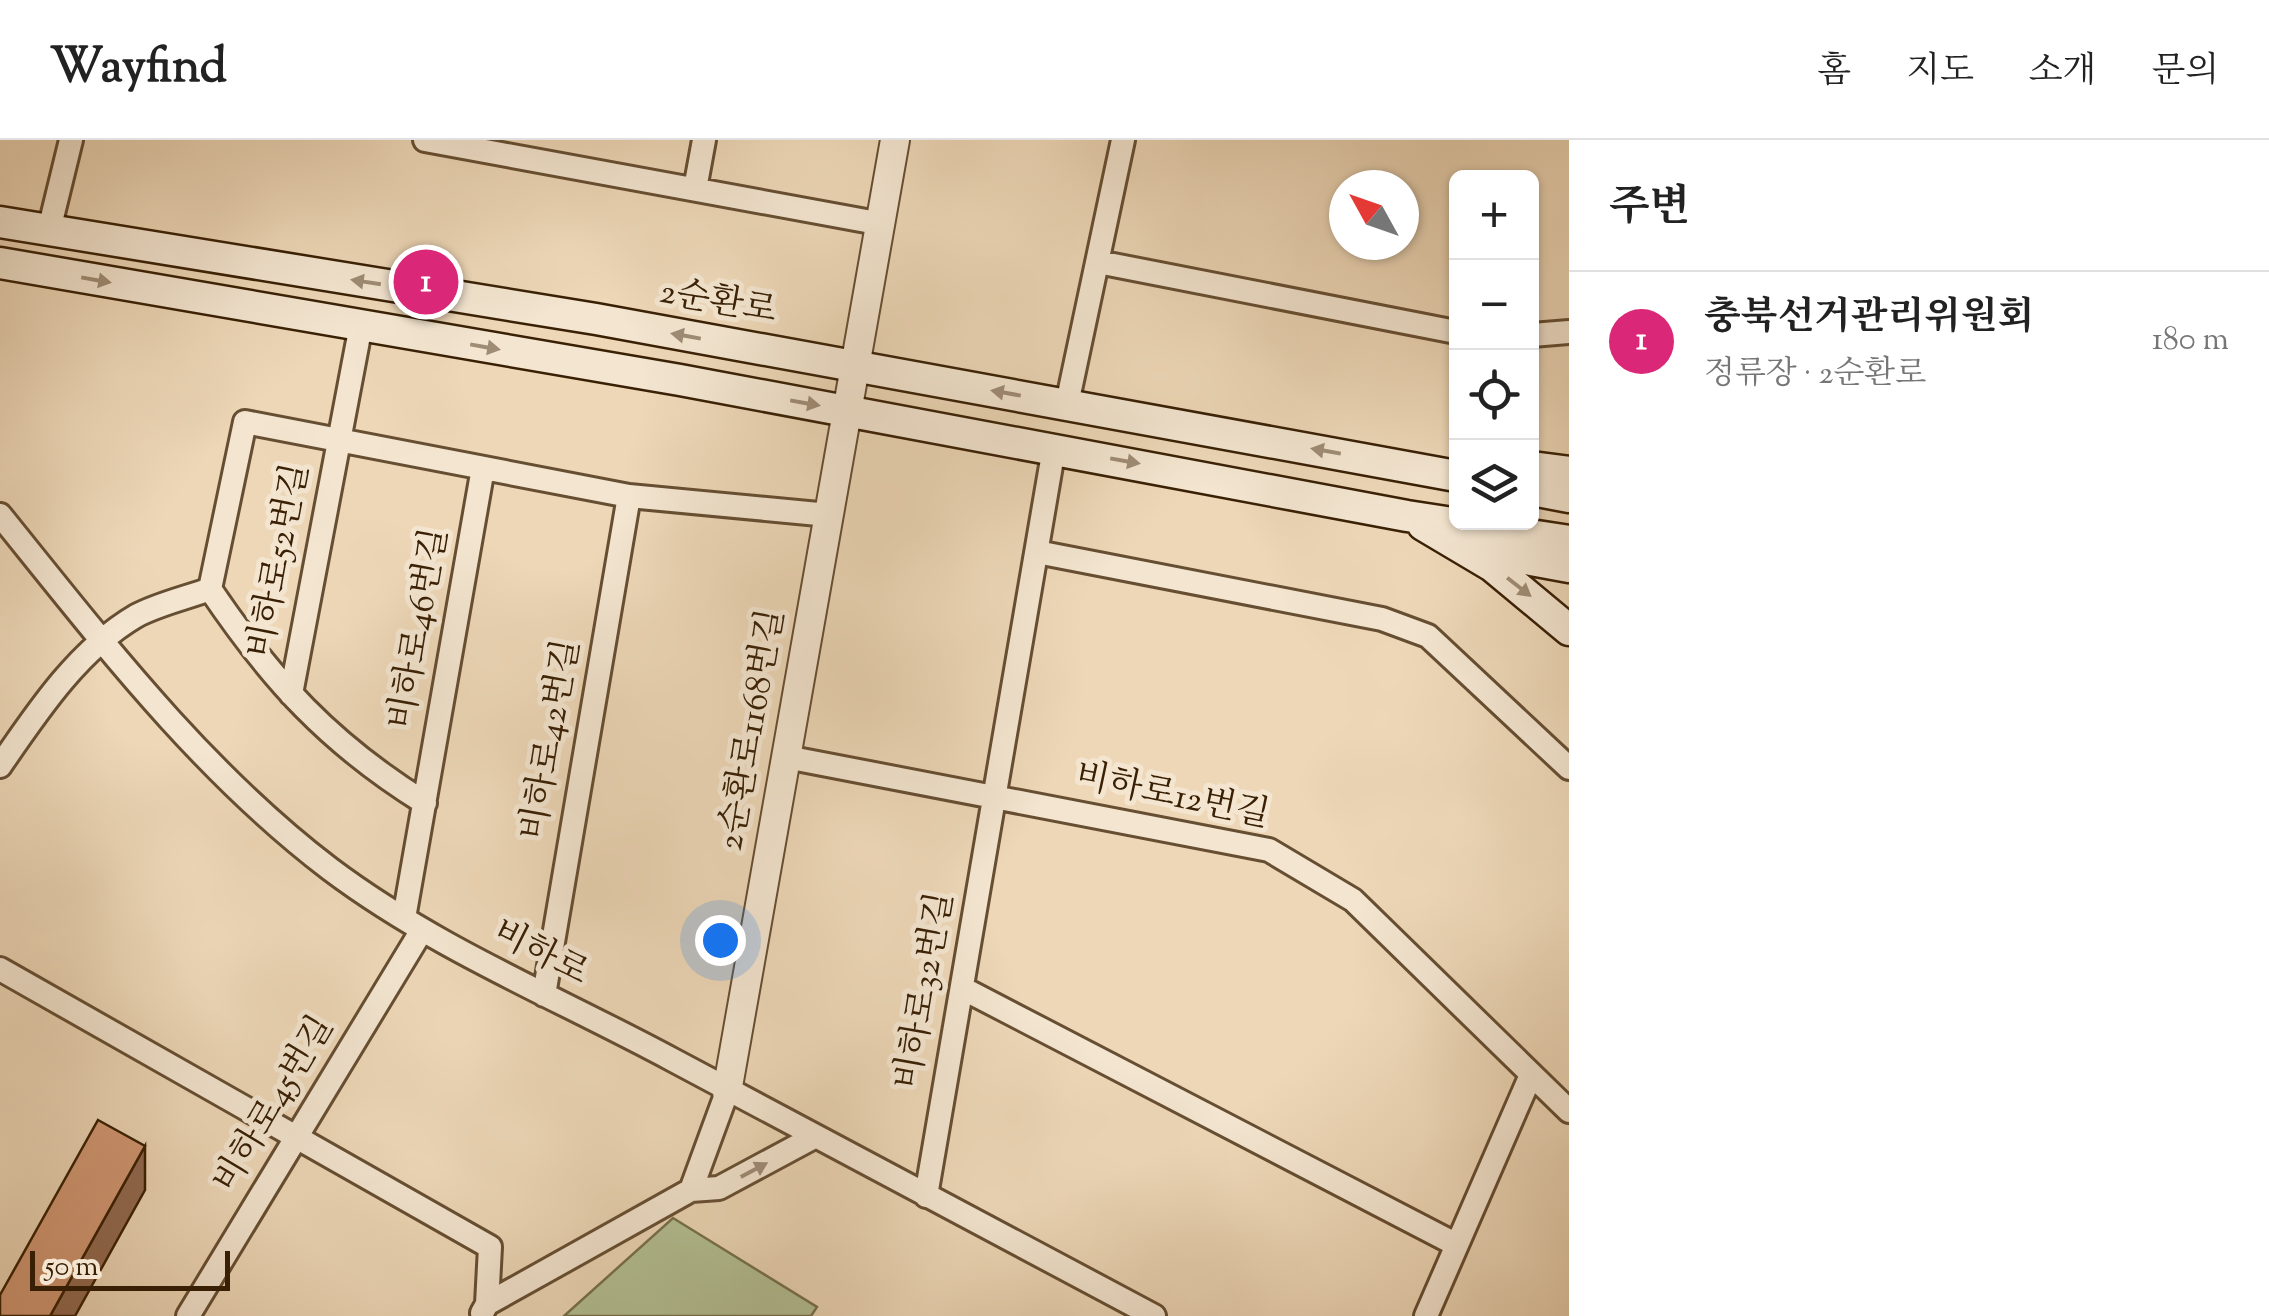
<!DOCTYPE html>
<html lang="ko">
<meta charset="utf-8">
<style>
body{margin:0;font-family:"Sorts Mill Goudy","Noto Serif KR",serif;background:#f2f2f2;color:#222}
.controls{position:absolute;right:30px;top:30px;display:grid;overflow:hidden;border-radius:15px;box-shadow:0 2px 8px #0004}
.controls button{width:90px;height:90px;display:grid;place-items:center;padding:0;border:0;border-bottom:2px solid #e0e0e0;background:#fff;color:#222;font:50px sans-serif}
.compass{position:absolute;left:1329px;top:30px;width:90px;height:90px;border-radius:50%;background:#fff;box-shadow:0 2px 8px #0004;rotate:310deg}
.scale{position:absolute;left:30px;bottom:25px;width:200px;box-sizing:border-box;padding-left:10px;border:5px solid #392005;border-top:0;font-size:28px;line-height:35px;white-space:nowrap;color:#392005;-webkit-text-stroke:8px #f3e5d0;paint-order:stroke}
.you{position:absolute;left:720px;top:800px;width:35px;height:35px;margin:-25px;border:8px solid #fff;border-radius:50%;background:#1a73e8;box-shadow:0 0 0 15px #1a73e833}
.badge{display:grid;place-items:center;width:65px;height:65px;border-radius:50%;background:#db2777;color:#fff;font-size:32px;font-weight:700}
.pin{position:absolute;translate:-50% -50%;border:5px solid #fff;box-shadow:0 2px 10px #0006}
.list{margin:0;padding:0;list-style:none}
h2{display:flex;justify-content:space-between;align-items:center;height:130px;margin:0;padding:0 40px;font-size:42px}
h2 small{font-size:32px;font-weight:400;color:#767676}
.list li{display:grid;grid-template-columns:65px 1fr auto;gap:30px;align-items:center;box-sizing:border-box;height:140px;padding:0 40px;border-top:2px solid #e0e0e0}
.list b{display:block;font-size:38px;white-space:nowrap}
.list p{margin:0;font-size:32px;white-space:nowrap;color:#767676}
.list em{font-size:32px;font-style:normal;color:#767676}
.icon{flex:none;width:55px;height:55px;fill:none;stroke:currentColor;stroke-width:2;stroke-linecap:round;stroke-linejoin:round}
.map{position:relative;flex:none;width:1569px;height:1176px;overflow:hidden}
header{display:flex;align-items:center;gap:60px;box-sizing:border-box;height:140px;padding:0 50px;background:#fff;border-bottom:2px solid #e0e0e0}
header strong{font-size:48px}
nav{display:flex;gap:55px;margin-inline-start:auto;font-size:35px}
main{display:flex}
aside{flex:1;background:#fff}
.map>svg:first-child{display:block}
</style>
<header>
<strong>Wayfind</strong>
<nav><a>홈</a><a>지도</a><a>소개</a><a>문의</a></nav>
</header>
<main>
<div class="map">
<svg width="1569" height="1176" viewBox="0 0 1569 1176">
<rect width="100%" height="100%" fill="#edd7b7"/>
<filter id="stains"><feTurbulence type="fractalNoise" baseFrequency=".002" numOctaves="4"/><feColorMatrix values="0 0 0 0 .2 0 0 0 0 .09 0 0 0 0 .02 0 0 0 .5 -.17"/></filter>
<radialGradient id="worn" r=".72"><stop offset=".6" stop-color="#630" stop-opacity="0"/><stop offset="1" stop-color="#630" stop-opacity=".3"/></radialGradient>
<!-- green -->
<path fill="#b2bf93" stroke="#76704c" stroke-width="2.5" d="M673 1078 817 1167 811 1176H564Z"/>
<g fill="none" stroke-linecap="round" stroke-linejoin="round">
<!-- minor casing -->
<g stroke="#664e32" stroke-width="28">
<path id="minor" d="M425 0 877 83
M695 49 704 0
M49 90 71 0
M1098 122 1456 192
M1532 195 1569 192
M1067 264 1123 0
M0 375C101 500 201 631 330 729 435 808 558 858 673 920 833 1006 993 1092 1154 1176
M1037 412 1382 479 1428 496 1569 628
M210 449C272 541 330 604 425 663
M291 554 361 185
M786 617 1269 710 1353 760 1569 971
M0 626C37 572 78 510 136 476 158 464 186 458 210 449L245 282 629 356 829 375
M404 778 483 328
M0 829 490 1107 487 1164
M962 848 1457 1105
M544 855 629 356
M691 1050 719 1048 814 997
M926 1056 1054 308
M482 1173 487 1164 691 1050 727 952
M188 1176 422 790
M1426 1176 1531 935"/>
</g>
<!-- tertiary casing -->
<g stroke="#664e32" stroke-width="32">
<path id="tertiary" d="M727 952 895 0"/>
</g>
<!-- secondary casing -->
<g stroke="#392005" stroke-width="35">
<path id="secondary" d="M0 82 596 179 1456 336
M0 123 680 240 1407 376 1569 401
M1532 327 1569 332
M1532 350 1569 357
M1423 385 1492 426 1569 490
M1476 401 1531 420 1569 427"/>
</g>
<!-- minor -->
<use href="#minor" stroke="#f3e5d0" stroke-width="22"/>
<!-- tertiary -->
<use href="#tertiary" stroke="#f3e5d0" stroke-width="28"/>
<!-- secondary -->
<use href="#secondary" stroke="#f3e5d0" stroke-width="30"/>
</g>
<!-- shaded-wall -->
<path fill="#926a51" stroke="#392005" stroke-width="2.5" d="M145 1006V1050L75 1176H50Z"/>
<!-- building -->
<path fill="#d19874" stroke="#392005" stroke-width="2.5" d="M98 980 145 1006 50 1176H0V1155Z"/>
<!-- one-way arrows -->
<defs><path id="oneway-solid" d="M-6-.8H1V-3.2L6.5 0L1 3.2V.8H-6Z" transform="scale(2.5)"/></defs>
<g fill="#9f8c75">
<use href="#oneway-solid" transform="translate(96 140) rotate(10)"/>
<use href="#oneway-solid" transform="translate(366 142) rotate(-171)"/>
<use href="#oneway-solid" transform="translate(686 196) rotate(-170)"/>
<use href="#oneway-solid" transform="translate(485 207) rotate(10)"/>
<use href="#oneway-solid" transform="translate(1006 253) rotate(-170)"/>
<use href="#oneway-solid" transform="translate(805 263) rotate(10)"/>
<use href="#oneway-solid" transform="translate(1326 311) rotate(-170)"/>
<use href="#oneway-solid" transform="translate(1125 321) rotate(10)"/>
<use href="#oneway-solid" transform="translate(1519 447) rotate(38)"/>
<use href="#oneway-solid" transform="translate(754 1030) rotate(-28)"/>
</g>
<g text-anchor="middle" dominant-baseline="central" stroke-width="10" stroke-linejoin="round" paint-order="stroke">
<!-- street labels -->
<g font-size="35" fill="#392005" stroke="#f3e5d0">
<text transform="translate(718 163) rotate(10)">2순환로</text>
<text transform="translate(280 421) rotate(-79)">비하로52번길</text>
<text transform="translate(420 489) rotate(-80)">비하로46번길</text>
<text transform="translate(753 590) rotate(-80)">2순환로1168번길</text>
<text transform="translate(552 600) rotate(-80)">비하로42번길</text>
<text transform="translate(1172 657) rotate(12)">비하로12번길</text>
<text transform="translate(540 814) rotate(27)">비하로</text>
<text transform="translate(926 851) rotate(-80)">비하로32번길</text>
<text transform="translate(275 965) rotate(-59)">비하로45번길</text>
</g>
</g>
<rect width="100%" height="100%" filter="url(#stains)"/>
<rect width="100%" height="100%" fill="url(#worn)"/>
</svg>
<div class="controls">
<button>+</button>
<button>−</button>
<button><svg class="icon" aria-label="locate" viewBox="0 0 24 24"><circle cx="12" cy="12" r="6"/><path d="M12 2v4M12 18v4M2 12h4M18 12h4"/></svg></button>
<button><svg class="icon" aria-label="layers" viewBox="0 0 24 24"><path d="M12 4l9 5-9 5-9-5zM3 14l9 5 9-5"/></svg></button>
</div>
<svg class="compass" viewBox="-18 -18 36 36"><path d="M0-13l5 13h-10z" fill="#e53935"/><path d="M0 13l5-13h-10z" fill="#767676"/></svg>
<div class="scale">50 m</div>
<div class="you"></div>
<div class="pin badge" style="left:426px;top:142px">1</div>
</div>
<aside>
<h2>주변<small></small></h2>
<ul class="list">
<li><span class="badge">1</span><div><b>충북선거관리위원회</b><p>정류장 · 2순환로</p></div><em>180 m</em></li>
</ul>
</aside>
</main>
